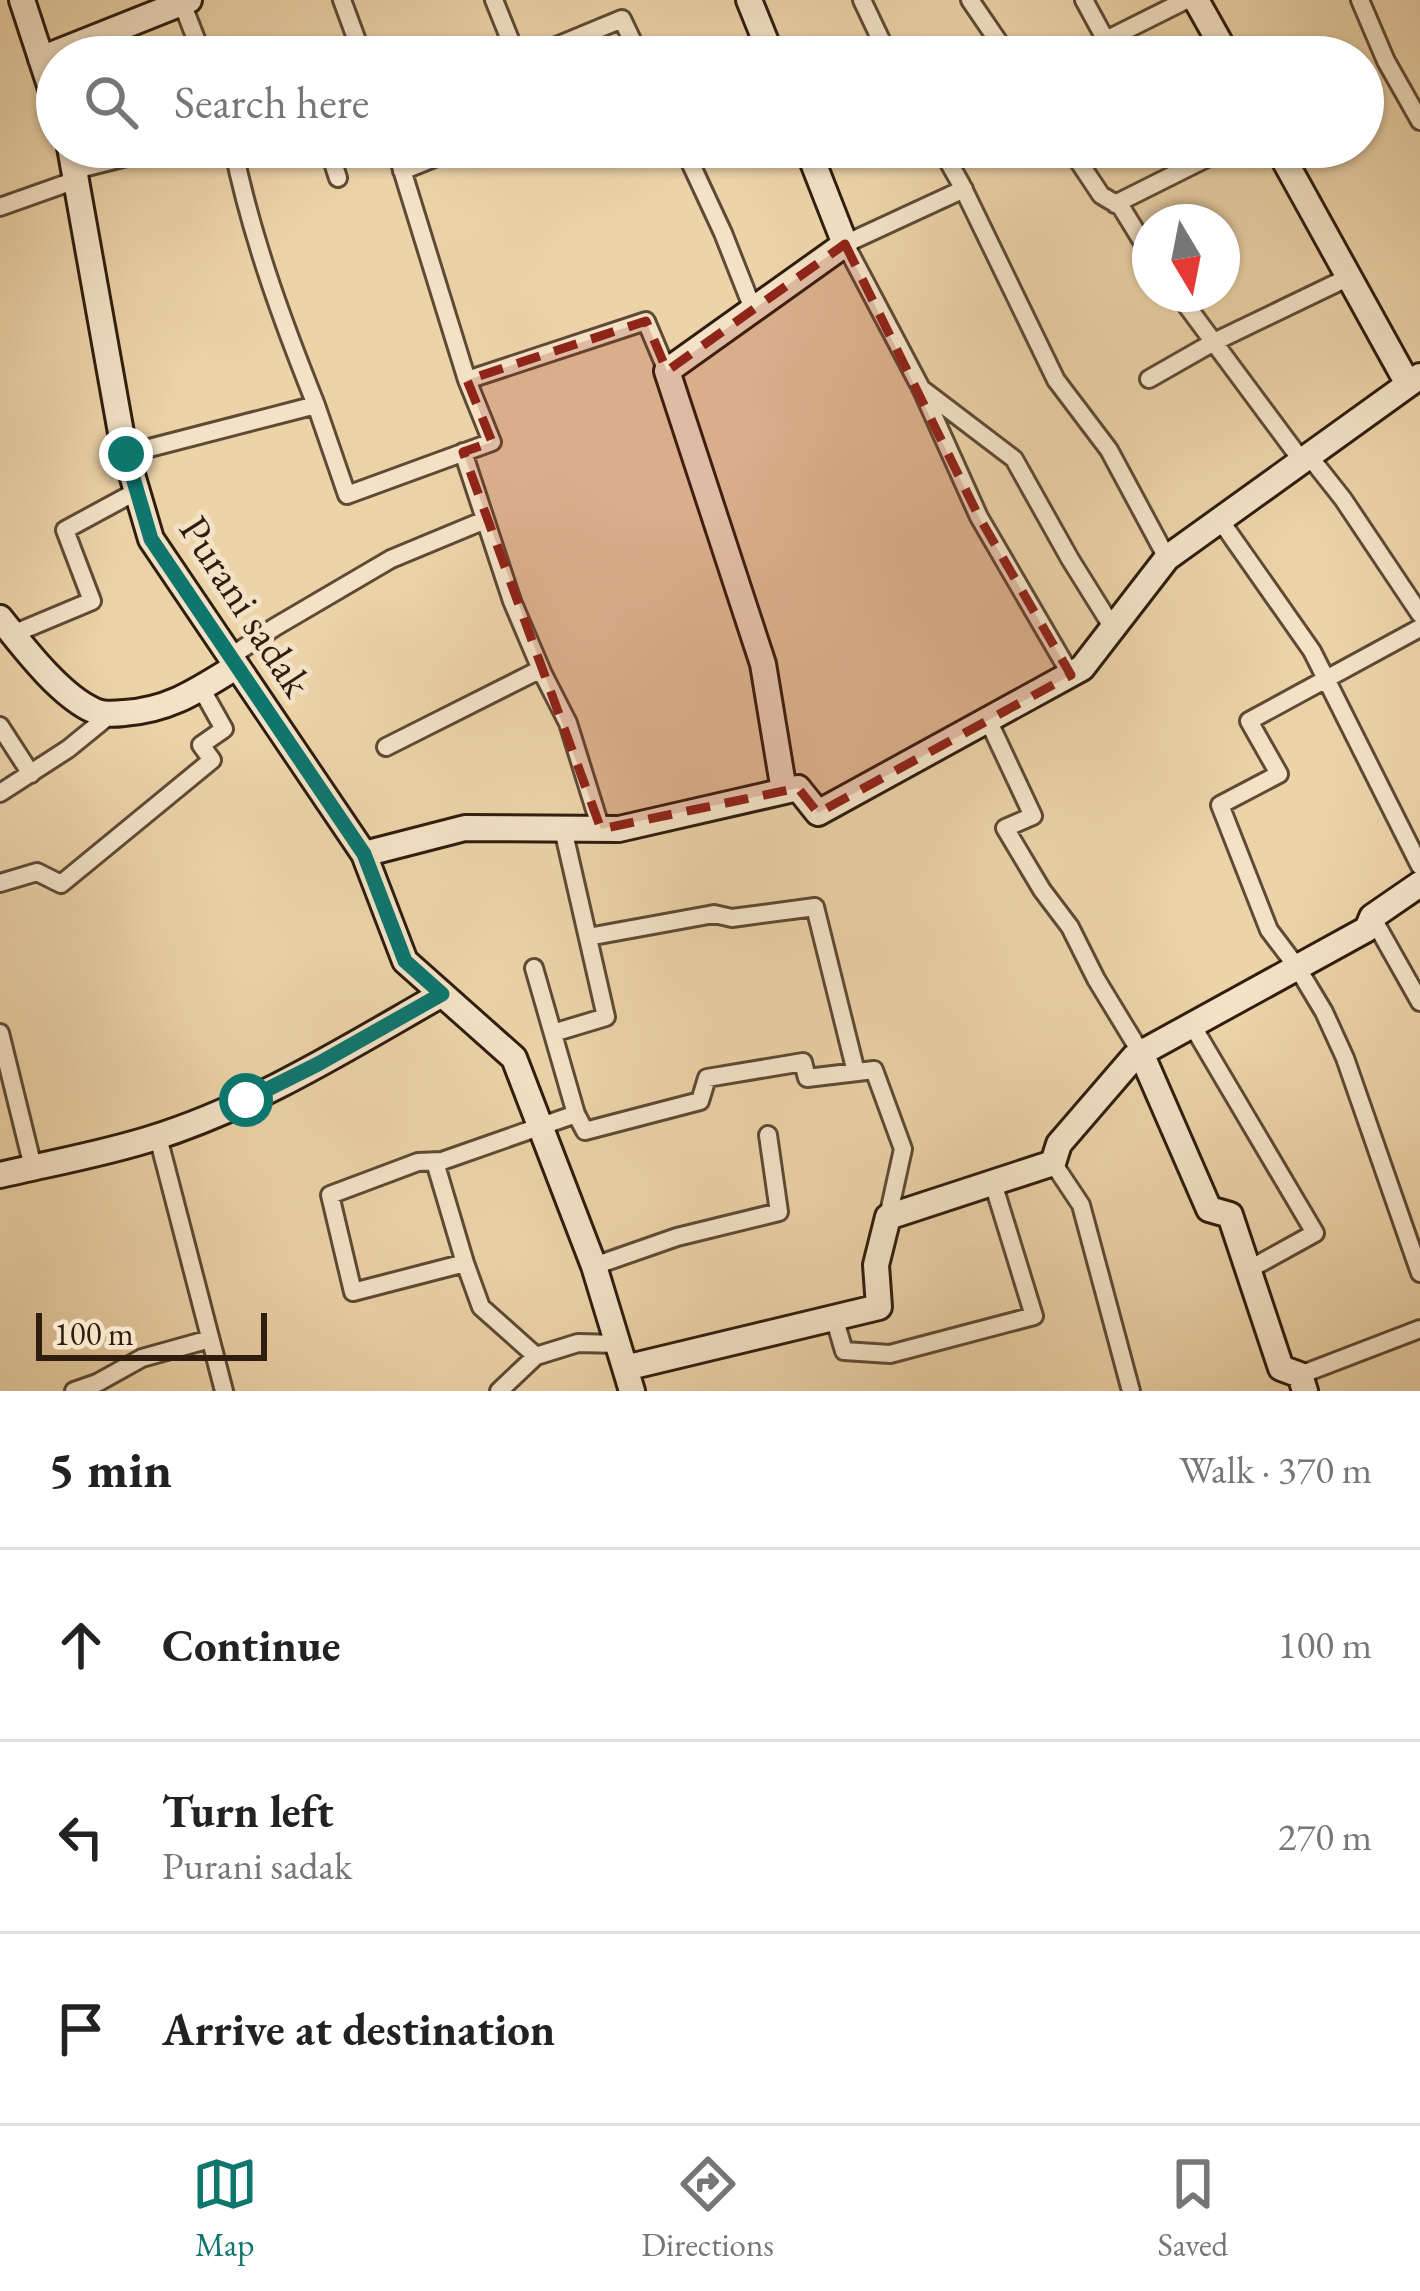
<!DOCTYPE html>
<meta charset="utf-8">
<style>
body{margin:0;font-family:"EB Garamond",serif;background:#f2f2f2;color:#222}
.compass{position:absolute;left:1132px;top:204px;width:108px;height:108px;border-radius:50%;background:#fff;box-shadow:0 3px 9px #0004;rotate:170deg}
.scale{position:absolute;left:36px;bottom:30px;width:231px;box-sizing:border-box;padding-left:12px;border:6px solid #2f1d0f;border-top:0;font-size:33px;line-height:42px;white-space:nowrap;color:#2f1d0f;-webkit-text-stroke:9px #f3e2c6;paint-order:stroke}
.stop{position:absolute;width:36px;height:36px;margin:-27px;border:9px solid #0f766e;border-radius:50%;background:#fff}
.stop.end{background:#0f766e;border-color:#fff;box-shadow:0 3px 12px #0008}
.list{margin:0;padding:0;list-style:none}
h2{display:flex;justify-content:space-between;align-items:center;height:156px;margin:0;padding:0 48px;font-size:51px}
h2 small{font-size:39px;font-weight:400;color:#767676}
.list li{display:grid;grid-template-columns:78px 1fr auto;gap:36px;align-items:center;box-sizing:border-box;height:192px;padding:0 48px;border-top:3px solid #e0e0e0}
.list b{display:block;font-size:45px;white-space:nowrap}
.list p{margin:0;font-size:39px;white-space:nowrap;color:#767676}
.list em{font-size:39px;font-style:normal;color:#767676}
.icon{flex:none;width:66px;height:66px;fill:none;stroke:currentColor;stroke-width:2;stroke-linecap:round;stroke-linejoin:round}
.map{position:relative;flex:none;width:1420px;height:1391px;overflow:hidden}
.search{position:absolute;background:#fff;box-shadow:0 3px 9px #0004;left:36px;right:36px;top:36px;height:132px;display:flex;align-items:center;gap:30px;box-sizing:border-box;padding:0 42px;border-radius:66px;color:#767676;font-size:45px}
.sheet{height:732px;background:#fff}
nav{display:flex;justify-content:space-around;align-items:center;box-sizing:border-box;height:168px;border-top:3px solid #e0e0e0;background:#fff;font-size:33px;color:#767676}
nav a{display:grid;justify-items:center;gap:6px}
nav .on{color:#0f766e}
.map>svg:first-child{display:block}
</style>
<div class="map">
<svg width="1420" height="1391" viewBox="0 0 1420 1391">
<rect width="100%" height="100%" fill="#ecd3a8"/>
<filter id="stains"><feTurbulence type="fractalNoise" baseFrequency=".00167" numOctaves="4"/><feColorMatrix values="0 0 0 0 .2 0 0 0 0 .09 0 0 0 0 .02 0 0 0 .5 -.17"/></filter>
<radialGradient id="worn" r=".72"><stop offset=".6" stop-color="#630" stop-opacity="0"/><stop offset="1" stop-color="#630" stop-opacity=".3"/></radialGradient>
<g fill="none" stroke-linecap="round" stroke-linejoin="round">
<!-- street casing -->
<g stroke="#5e4a35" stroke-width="22">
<path id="street" d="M342 0 363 57
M494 0 517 57
M862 0 889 57
M970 0 1009 57
M1084 0 1115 57
M1360 0 1386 61 1420 121
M182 3 203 57
M1106 40 1186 0
M530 57 622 19 640 57
M328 147 338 178
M395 147 467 380 646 321 667 371
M683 147 723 233 753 309
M940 147 961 184 1056 380 1109 450 1167 558
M1069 147 1101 195 1121 207 1150 254
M75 170 166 147
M402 171 461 147
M964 189 845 244 921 388 979 517 1071 675
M1115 204 1229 147
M0 207 76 180
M1178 294 1302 461
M1149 379 1212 343 1349 277
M922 389 1014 459 1070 559 1113 628
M316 405 347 495 492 442 467 380
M463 452 512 601 543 674 568 723 601 829
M126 454 316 405C282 320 251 236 233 147
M1309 456 1343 499 1420 614
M1220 520 1312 651 1420 866
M1420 628 1249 721 1279 774 1220 805 1269 930 1297 967 1324 1012 1345 1058 1420 1273
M13 634 92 601 65 530 137 491
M230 657 275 627 391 559 485 520
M988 720 1033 816 1005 828 1042 890 1070 927 1096 979 1141 1053
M0 726 31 774
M386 747 541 669
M0 793 68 749 111 714
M0 883 37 872 61 884 212 760 201 745 224 729 201 688
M1372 917 1420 1002
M588 937 714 914 732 918 815 907 856 1072
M534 968 576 1114
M1192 1025 1315 1233 1248 1270
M0 1033 33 1167
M553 1033 606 1017 563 829
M158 1137 224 1391
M435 1162 465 1263
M1053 1163 1081 1205 1131 1391
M594 1266 677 1237 779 1212 768 1135
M834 1317 844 1351 890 1354 1034 1316 993 1183
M536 1356 481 1307 465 1263 353 1292 330 1195 418 1162 442 1161 576 1114 585 1131 700 1101 707 1078 803 1062 807 1078 874 1070 903 1149 888 1217
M1300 1375 1420 1329
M74 1391 97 1383 142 1358 210 1339
M499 1391 536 1356 578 1343 618 1344"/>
</g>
<!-- secondary casing -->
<g stroke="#2f1d0f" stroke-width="30">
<path id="secondary" d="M22 0 57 107
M749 0 772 57
M1196 0 1228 57
M41 59 189 0
M70 147 123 444 151 539 364 854 405 961 514 1058 594 1266 632 1391
M1277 147 1408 384
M0 618C23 647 61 697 95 711 103 715 115 714 124 713 170 710 198 690 237 666
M784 791 763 664 667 371 845 244 807 147
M364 854 465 828 619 829 798 788 818 813 1082 668 1167 558 1420 376
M1141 1053 1209 1209 1230 1215 1281 1368 1300 1375 1305 1391
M0 1175C51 1163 103 1154 153 1138 255 1106 349 1047 442 994
M625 1368 879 1307 876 1265 888 1217 1053 1163 1059 1144 1134 1057 1367 929 1372 917 1420 884"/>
</g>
<!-- street -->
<use href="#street" stroke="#f3e2c6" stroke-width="16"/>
<!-- secondary -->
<use href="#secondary" stroke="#f3e2c6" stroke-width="24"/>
</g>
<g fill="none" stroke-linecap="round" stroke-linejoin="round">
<!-- route -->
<path stroke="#0f766e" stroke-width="15" d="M126 454 151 539 364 854 405 961 442 994 318 1064 246 1100"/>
</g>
<!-- marked area -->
<path fill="#8f2418" fill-opacity="0.2" stroke="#8f2418" stroke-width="9" stroke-dasharray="24 15" stroke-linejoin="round" d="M845 244 979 517 1071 675 818 813 798 788 601 829 463 452 492 442 467 380 646 321 667 371Z"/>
<g text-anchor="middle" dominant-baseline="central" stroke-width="10" stroke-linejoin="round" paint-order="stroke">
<!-- street labels -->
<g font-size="42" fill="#2f1d0f" stroke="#f3e2c6">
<text transform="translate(246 606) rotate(57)">Purani sadak</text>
</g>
</g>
<rect width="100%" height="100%" filter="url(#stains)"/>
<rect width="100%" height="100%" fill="url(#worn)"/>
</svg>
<svg class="compass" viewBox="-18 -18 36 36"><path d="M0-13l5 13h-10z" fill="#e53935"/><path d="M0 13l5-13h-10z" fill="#767676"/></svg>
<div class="scale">100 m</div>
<div class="stop" style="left:246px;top:1100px"></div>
<div class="stop end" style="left:126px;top:454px"></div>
<div class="search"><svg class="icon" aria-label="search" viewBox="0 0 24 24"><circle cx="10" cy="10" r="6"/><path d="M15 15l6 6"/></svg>Search here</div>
</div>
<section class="sheet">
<h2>5 min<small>Walk · 370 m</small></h2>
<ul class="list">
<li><svg class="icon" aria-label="ahead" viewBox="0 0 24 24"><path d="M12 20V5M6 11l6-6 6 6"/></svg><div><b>Continue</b></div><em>100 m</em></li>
<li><svg class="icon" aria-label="left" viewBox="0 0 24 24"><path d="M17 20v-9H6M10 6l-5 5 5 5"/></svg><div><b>Turn left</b><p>Purani sadak</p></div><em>270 m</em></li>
<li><svg class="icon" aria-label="arrive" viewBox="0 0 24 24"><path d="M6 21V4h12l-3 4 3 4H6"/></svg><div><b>Arrive at destination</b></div></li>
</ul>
</section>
<nav>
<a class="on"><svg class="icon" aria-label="map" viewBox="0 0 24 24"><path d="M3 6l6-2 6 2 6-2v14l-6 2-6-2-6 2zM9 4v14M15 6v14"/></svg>Map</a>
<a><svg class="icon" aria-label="directions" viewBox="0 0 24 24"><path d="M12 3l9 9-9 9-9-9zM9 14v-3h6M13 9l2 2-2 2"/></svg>Directions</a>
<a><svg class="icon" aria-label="saved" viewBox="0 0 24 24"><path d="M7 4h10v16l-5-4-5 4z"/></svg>Saved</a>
</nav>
